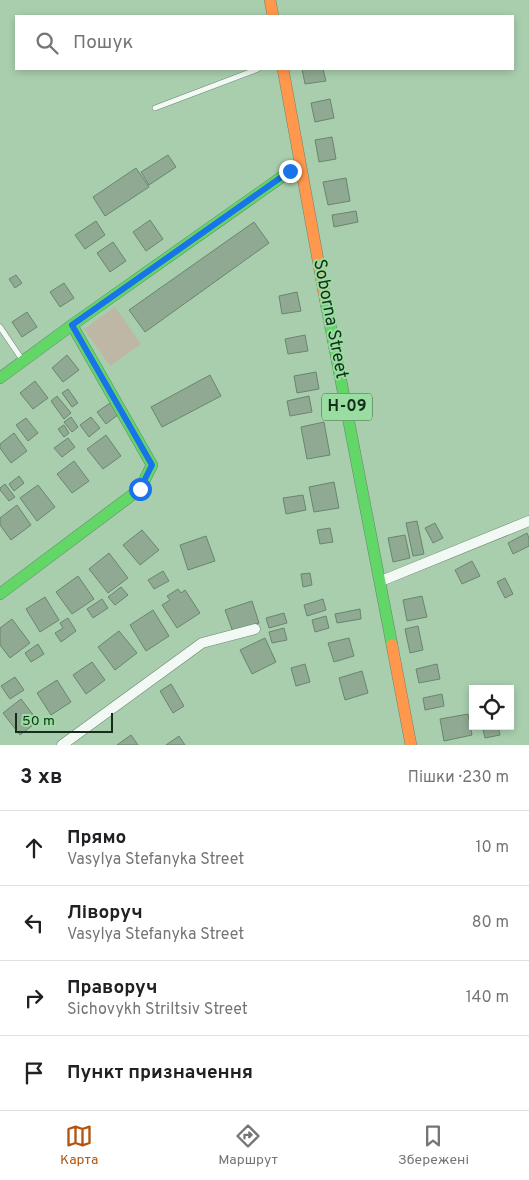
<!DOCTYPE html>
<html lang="uk">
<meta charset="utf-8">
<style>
body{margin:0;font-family:Overpass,sans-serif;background:#f2f2f2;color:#202124}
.controls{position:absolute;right:15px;bottom:15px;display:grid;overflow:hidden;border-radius:0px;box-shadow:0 2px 8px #0003}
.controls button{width:45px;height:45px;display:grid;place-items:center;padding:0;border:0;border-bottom:1px solid #e0e0e0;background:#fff;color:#202124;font:25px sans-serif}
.scale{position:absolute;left:15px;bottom:12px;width:98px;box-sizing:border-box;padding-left:5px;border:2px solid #142f19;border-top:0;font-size:14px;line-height:18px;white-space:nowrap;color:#142f19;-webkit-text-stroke:4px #9adda3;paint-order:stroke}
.stop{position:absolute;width:15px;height:15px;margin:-11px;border:4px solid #1a73e8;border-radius:50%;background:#fff}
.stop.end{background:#1a73e8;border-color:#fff;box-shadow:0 1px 5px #0008}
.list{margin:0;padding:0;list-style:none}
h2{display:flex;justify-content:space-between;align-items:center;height:65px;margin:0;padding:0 20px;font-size:21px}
h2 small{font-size:16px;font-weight:400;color:#757577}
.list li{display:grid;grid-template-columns:32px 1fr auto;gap:15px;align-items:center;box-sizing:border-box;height:75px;padding:0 20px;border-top:1px solid #e0e0e0}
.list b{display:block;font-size:19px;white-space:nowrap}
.list p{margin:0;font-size:16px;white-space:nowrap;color:#757577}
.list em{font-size:16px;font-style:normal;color:#757577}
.icon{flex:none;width:28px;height:28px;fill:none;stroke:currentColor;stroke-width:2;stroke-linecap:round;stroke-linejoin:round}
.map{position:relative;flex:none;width:529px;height:745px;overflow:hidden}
.search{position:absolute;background:#fff;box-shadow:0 2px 8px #0003;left:15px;right:15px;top:15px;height:55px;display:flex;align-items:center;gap:12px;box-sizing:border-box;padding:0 18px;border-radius:0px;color:#757577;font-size:19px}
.sheet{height:365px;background:#fff}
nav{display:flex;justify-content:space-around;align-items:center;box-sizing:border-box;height:70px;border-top:1px solid #e0e0e0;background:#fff;font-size:14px;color:#757577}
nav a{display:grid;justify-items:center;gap:2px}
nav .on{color:#b45309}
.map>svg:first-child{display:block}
</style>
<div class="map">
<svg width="529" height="745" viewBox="0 0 529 745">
<rect width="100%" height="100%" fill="#a9ceae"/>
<!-- green -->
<path fill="#beb7a5" d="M115 307 141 344 110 366 84 329Z"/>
<!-- building -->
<path fill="#8fa992" stroke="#69866e" d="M302 69H323L326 81 305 84Z
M330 99 334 118 315 122 311 103Z
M332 137 336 159 319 162 315 140Z
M168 155 176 167 149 185 141 172Z
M136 168 149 187 105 216 93 197Z
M346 178 350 201 328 205 323 182Z
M356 211 358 222 334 227 332 215Z
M150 220 163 239 146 251 133 232Z
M96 221 105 235 85 249 75 235Z
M254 222 269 243 145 332 129 310Z
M113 242 126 261 110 272 97 253Z
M16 275 22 283 15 288 9 279Z
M64 283 74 298 60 307 50 292Z
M297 292 301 311 282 314 279 296Z
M27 312 37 327 22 337 12 322Z
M305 335 308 351 288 354 285 339Z
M67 355 79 370 63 382 52 368Z
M316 372 319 389 297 393 294 376Z
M210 375 221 396 162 427 151 407Z
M35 381 48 398 33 409 20 393Z
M68 389 78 403 72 407 62 393Z
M57 396 71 413 64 419 51 401Z
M309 396 312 412 290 416 287 401Z
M110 403 119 414 106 424 97 412Z
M71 417 78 427 72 432 64 422Z
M91 417 100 428 89 437 80 425Z
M26 418 38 433 28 441 16 425Z
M324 422 330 455 307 459 301 427Z
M64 425 69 433 64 437 58 429Z
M14 433 27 451 11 463 0 448V444Z
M106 435 121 456 103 469 87 449Z
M68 438 75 447 62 457 54 448Z
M74 461 89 481 72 493 57 474Z
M19 476 24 483 14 491 9 484Z
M334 482 339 508 314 512 309 487Z
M5 484 15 497 9 501 0 490V488Z
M38 485 55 507 37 521 20 498Z
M303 495 306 510 286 514 283 498Z
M17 505 31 525 11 540 0 525V518Z
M417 521 424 554 413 556 406 523Z
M435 523 443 538 433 543 425 528Z
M330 528 333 542 320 544 317 530Z
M142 530 159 550 140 565 123 545Z
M527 533 529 538V546L513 554 508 543Z
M405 535 410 558 393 562 388 538Z
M206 536 215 561 188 570 180 545Z
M109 553 128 578 108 593 89 569Z
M472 561 480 576 462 584 455 570Z
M163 571 169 581 154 589 148 580Z
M310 573 312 585 303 587 301 574Z
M78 576 94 599 72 614 56 592Z
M505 578 513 594 505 598 497 582Z
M121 587 128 595 115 605 108 597Z
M178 589 181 593 185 590 200 613 177 628 162 605 170 600 167 596Z
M422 596 427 617 407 621 403 600Z
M45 597 59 620 40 632 26 609Z
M102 599 108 608 93 618 87 609Z
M323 599 326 610 307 616 304 605Z
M252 601 259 623 233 632 225 610Z
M360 609 361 619 337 623 335 614Z
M153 610 169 636 146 651 130 625Z
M284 613 287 623 269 628 266 618Z
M326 616 329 628 315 632 312 620Z
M68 618 76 631 61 642 55 633 63 628 60 623Z
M12 619 30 643 10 658 0 645V628Z
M418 626 423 650 410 653 405 629Z
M284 628 287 640 272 643 269 632Z
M119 631 137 653 115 670 98 647Z
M265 638 276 662 252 674 240 650Z
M349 638 354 656 334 662 328 643Z
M38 644 44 654 31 662 25 653Z
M92 662 105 680 86 694 73 675Z
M305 664 310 682 296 686 291 668Z
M437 664 440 679 419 683 416 669Z
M362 671 368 693 345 700 339 678Z
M15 677 24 690 10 699 1 686Z
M57 680 71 702 51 715 37 693Z
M171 684 184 706 173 713 160 691Z
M442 694 444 706 425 710 423 698Z
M21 699 38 721 20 735 3 713Z
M468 714 472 735 444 741 440 719Z
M482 726H498L500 735 485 738Z
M131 735 138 745H117Z
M179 736 185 745H166Z"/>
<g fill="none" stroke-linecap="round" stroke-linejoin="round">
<!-- lane casing -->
<g stroke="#68856d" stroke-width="6">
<path id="lane" d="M155 108 258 69
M0 327 23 361"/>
</g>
<!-- street casing -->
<g stroke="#68856d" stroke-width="11">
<path id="street" d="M381 581 529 521
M62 745 202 643 255 629"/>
</g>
<!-- fast casing -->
<g stroke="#68856d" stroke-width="12">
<path id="fast" d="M325 298 392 645
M0 378 72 325 300 164
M0 594 140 489 152 465 72 325"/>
</g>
<!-- slow casing -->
<g stroke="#68856d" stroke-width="12">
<path id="slow" d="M270 0 273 16
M283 69 325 298
M392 645 411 745"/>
</g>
<!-- lane -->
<use href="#lane" stroke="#f2f8f3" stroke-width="5"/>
<!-- street -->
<use href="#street" stroke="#f2f8f3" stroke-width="10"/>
<!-- fast -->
<use href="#fast" stroke="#63d668" stroke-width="11"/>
<!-- slow -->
<use href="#slow" stroke="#ff974d" stroke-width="11"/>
</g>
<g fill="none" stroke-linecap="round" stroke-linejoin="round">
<!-- route -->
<path stroke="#1a73e8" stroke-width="6" d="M140 489 152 465 72 325 290 171"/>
</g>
<g text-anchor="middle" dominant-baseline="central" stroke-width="4" stroke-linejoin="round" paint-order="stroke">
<!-- shield labels -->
<rect fill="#9adda3" stroke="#3c6342" stroke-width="1" x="322" y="393.5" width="50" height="27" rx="4"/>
<g font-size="16" font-weight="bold" fill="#142f19">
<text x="347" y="407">Н-09</text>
</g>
<!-- street labels -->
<g font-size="18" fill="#142f19" stroke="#9adda3">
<text transform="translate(330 319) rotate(79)">Soborna Street</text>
</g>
</g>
</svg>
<div class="controls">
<button><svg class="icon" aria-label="locate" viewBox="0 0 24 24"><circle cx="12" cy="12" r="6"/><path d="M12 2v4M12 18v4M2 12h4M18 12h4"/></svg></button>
</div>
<div class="scale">50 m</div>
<div class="stop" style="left:140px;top:489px"></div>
<div class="stop end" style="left:290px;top:171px"></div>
<div class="search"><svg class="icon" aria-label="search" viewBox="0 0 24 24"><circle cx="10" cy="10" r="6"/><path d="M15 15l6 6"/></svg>Пошук</div>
</div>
<section class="sheet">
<h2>3 хв<small>Пішки · 230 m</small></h2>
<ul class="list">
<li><svg class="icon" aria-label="ahead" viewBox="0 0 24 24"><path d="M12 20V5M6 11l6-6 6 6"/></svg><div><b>Прямо</b><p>Vasylya Stefanyka Street</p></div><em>10 m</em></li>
<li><svg class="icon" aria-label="left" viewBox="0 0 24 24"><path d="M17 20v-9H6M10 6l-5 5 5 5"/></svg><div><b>Ліворуч</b><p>Vasylya Stefanyka Street</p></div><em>80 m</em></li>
<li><svg class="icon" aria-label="right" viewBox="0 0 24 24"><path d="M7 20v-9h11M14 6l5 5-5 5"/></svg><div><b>Праворуч</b><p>Sichovykh Striltsiv Street</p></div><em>140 m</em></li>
<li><svg class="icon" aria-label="arrive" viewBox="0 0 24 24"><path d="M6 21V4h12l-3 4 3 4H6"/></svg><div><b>Пункт призначення</b></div></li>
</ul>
</section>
<nav>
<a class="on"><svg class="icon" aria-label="map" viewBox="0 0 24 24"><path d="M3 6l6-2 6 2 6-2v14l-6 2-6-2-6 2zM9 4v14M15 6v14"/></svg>Карта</a>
<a><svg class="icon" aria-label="directions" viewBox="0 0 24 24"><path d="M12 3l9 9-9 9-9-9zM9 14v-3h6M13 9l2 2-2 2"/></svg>Маршрут</a>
<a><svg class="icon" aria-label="saved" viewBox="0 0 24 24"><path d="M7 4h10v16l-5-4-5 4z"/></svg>Збережені</a>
</nav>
